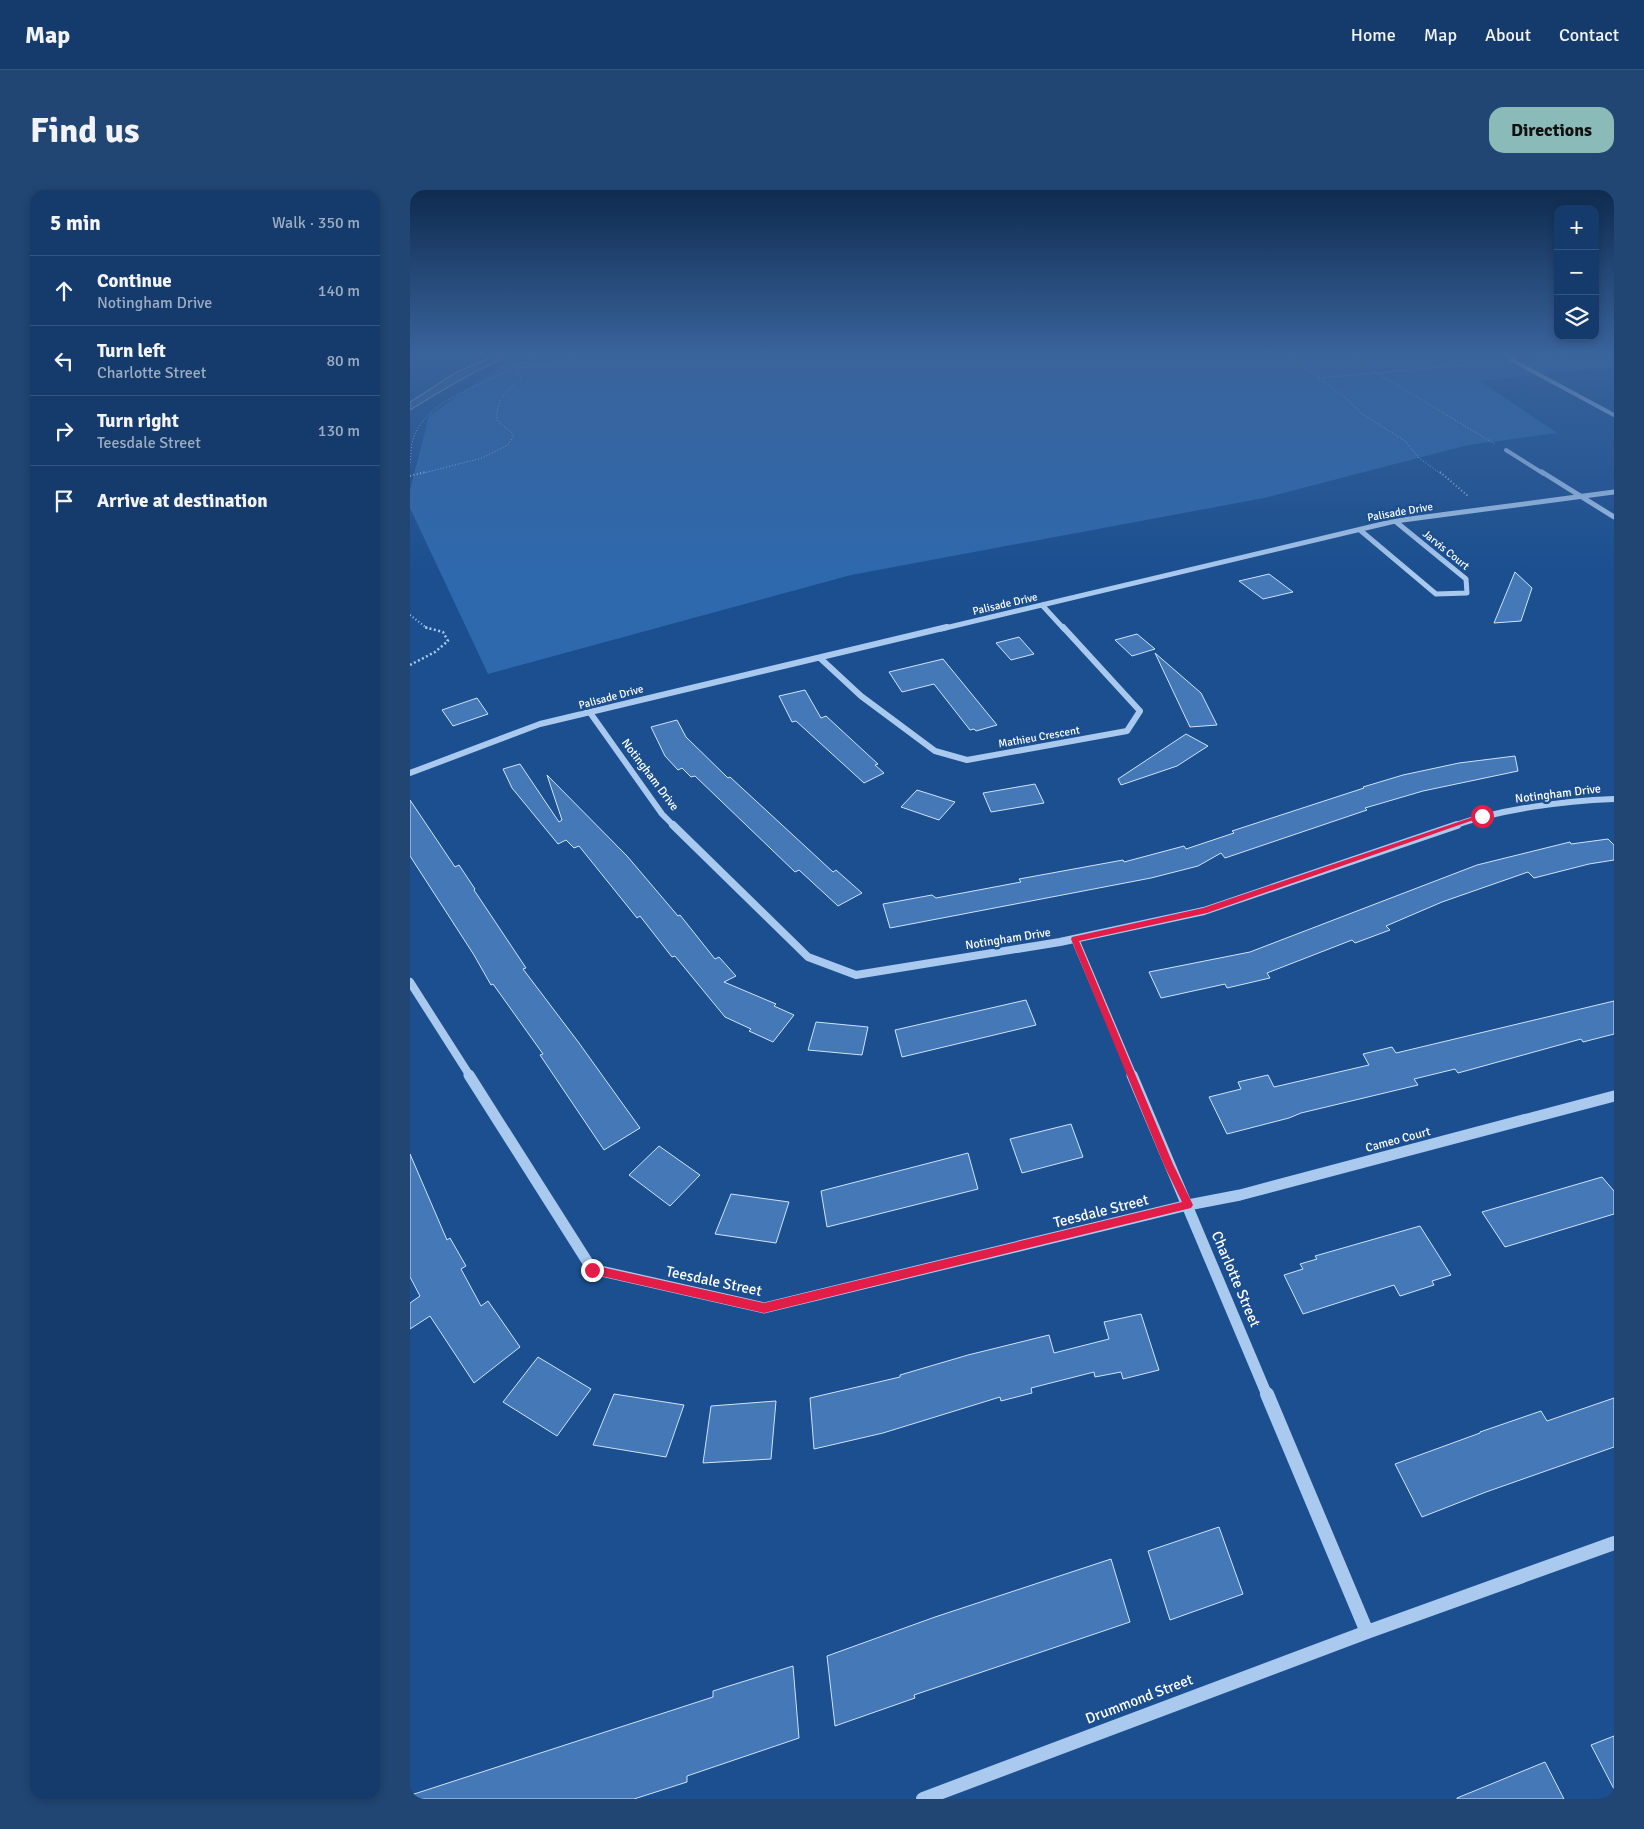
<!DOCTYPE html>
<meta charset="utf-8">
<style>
body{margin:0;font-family:Signika,sans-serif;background:#214673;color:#f1f3f6}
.controls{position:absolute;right:15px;top:15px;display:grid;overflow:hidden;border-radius:10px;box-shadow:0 2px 8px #0003}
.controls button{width:45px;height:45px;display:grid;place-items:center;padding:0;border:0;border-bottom:1px solid #33557e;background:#143b6b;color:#f1f3f6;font:25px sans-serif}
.stop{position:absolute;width:15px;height:15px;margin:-11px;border:4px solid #e11d48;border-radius:50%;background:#fff}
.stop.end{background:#e11d48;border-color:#fff;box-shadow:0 1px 5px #0008}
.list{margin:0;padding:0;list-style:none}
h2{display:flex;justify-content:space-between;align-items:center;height:65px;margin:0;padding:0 20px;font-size:21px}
h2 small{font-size:16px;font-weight:400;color:#9dadc1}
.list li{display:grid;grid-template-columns:32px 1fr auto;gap:15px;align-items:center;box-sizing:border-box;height:70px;padding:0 20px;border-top:1px solid #33557e}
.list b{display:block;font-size:19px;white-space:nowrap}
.list p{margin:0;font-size:16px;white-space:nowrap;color:#9dadc1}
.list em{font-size:16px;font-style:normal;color:#9dadc1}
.icon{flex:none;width:28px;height:28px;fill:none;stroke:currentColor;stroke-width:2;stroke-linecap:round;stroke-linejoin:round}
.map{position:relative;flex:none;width:1204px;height:1609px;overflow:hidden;border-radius:15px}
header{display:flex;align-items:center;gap:30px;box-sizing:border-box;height:70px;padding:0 25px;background:#143b6b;border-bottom:1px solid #33557e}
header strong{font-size:24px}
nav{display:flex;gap:28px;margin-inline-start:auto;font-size:18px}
.intro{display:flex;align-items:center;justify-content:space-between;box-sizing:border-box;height:120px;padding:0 30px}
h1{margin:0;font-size:35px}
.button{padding:12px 22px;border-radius:15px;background:#8bbbb9;color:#111;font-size:18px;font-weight:700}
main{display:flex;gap:30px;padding:0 30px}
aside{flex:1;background:#143b6b;border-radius:15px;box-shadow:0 2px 8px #0003}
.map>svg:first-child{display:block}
</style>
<header>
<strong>Map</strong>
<nav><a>Home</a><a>Map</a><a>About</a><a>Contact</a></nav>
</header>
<div class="intro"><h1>Find us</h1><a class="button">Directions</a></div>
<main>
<aside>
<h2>5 min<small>Walk · 350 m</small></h2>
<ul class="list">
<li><svg class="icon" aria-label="ahead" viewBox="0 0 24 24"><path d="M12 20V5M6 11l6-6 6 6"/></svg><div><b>Continue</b><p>Notingham Drive</p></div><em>140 m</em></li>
<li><svg class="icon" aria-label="left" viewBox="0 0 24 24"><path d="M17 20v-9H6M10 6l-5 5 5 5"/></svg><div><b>Turn left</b><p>Charlotte Street</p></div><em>80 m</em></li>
<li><svg class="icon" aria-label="right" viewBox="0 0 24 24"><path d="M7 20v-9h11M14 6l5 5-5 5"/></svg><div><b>Turn right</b><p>Teesdale Street</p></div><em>130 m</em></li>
<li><svg class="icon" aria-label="arrive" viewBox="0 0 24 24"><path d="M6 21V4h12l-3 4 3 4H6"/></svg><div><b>Arrive at destination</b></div></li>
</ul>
</aside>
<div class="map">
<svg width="1204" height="1609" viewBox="0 0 1204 1609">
<rect width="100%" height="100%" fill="#1b4f8f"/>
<!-- green -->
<path fill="#2e69ad" d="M112 161H1204V177L1070 191 1147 243 1058 255 854 308 441 385 78 484 0 318V300L19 226Z"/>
<!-- water -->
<path fill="#3c6290" stroke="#9cc4f0" d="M95 161H108C70 178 35 198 0 220V212L45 183Z"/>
<!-- building -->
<path fill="#4478b7" stroke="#cfe3fa" d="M1105 382 1122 398 1111 431 1084 433Z
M859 384 883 402 853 409 829 391Z
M727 444 745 459 722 466 705 450Z
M609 447 624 464 601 470 586 453Z
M745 463 791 503 807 535 780 537Z
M533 469 587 535 566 541 564 539 560 540 524 494 492 502 479 482Z
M395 500 411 528 416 526 468 574 465 575 474 583 454 593 386 531 382 532 369 506Z
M67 508 78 524 43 536 32 520Z
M267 530 276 547 318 588 320 587 423 682 426 680 452 703 428 716 389 680 385 682 285 586 281 587 272 578 268 580 255 566 241 537Z
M776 544 798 556 767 576 711 595 708 589Z
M1105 566 1108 581 1013 601 955 618 957 620 815 668 811 663 788 676 741 688 480 738 473 714 522 705 526 708 611 692 609 689 713 670 714 672 774 656 776 659 824 643 822 641 954 598 953 597 993 585 1049 573Z
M110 574 149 632 152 630 137 585 217 666 268 726 270 725 305 769 309 767 326 786 314 792 366 814 364 816 384 825 363 852 339 841 341 839 315 827 265 766 262 767 230 726 227 728 169 656 164 658 156 650 148 654 102 598 93 579Z
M625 594 634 613 581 622 573 603Z
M507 600 545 612 529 630 491 617Z
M0 610 45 677 49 675 65 699 64 700 116 778 113 779 169 853 230 938 194 960 130 865 133 864 83 794 81 795 64 765 0 666Z
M1198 649 1204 655V670L1179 674 1124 688 1118 682 1032 712 976 736 980 740 945 753 942 750 857 783 860 788 817 798 815 794 751 808 739 782 840 762 1067 675 1160 652 1161 654Z
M616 810 626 835 492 867 485 840Z
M1204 811V844L1173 852 1171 849 1048 883 1045 879 1004 889 1008 895 891 923 879 928 817 944 799 907 831 899 828 892 858 885 864 897 959 875 953 864 982 857 986 863Z
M406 832 458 837 452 865 398 860Z
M661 934 673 967 612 983 600 949Z
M249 956 290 985 260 1016 219 985Z
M558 963 568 999 417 1037 411 1001Z
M0 964 37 1050 40 1048 56 1076 51 1079 71 1116 78 1111 110 1157 64 1193 20 1126 0 1139V1113L10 1106 0 1087Z
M1192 987 1204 1001V1024L1095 1057 1072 1022Z
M321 1004 379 1012 366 1053 305 1044Z
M1010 1036 1041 1085 1022 1091 1024 1095 990 1106 984 1095 893 1124 874 1085 893 1079 890 1074 907 1069 905 1066Z
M731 1124 749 1180 713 1189 711 1182 685 1187 684 1182 621 1198 622 1203 591 1211 590 1207 473 1243 404 1259 400 1208 490 1187V1185L558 1165 639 1145 644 1163 699 1149 694 1132Z
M128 1167 181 1199 147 1246 93 1212Z
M204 1204 274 1215 256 1267 183 1255Z
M1204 1208V1257L1076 1302 1012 1327 985 1274 1070 1243V1242L1131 1221 1137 1231Z
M366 1211 361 1269 293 1273 301 1216Z
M809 1337 833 1404 760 1430 738 1361Z
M701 1369 720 1432 504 1505 505 1508 425 1536 417 1466 525 1427Z
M383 1476 389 1548 277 1586V1592L224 1609H1V1605L303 1507V1501Z
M1204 1546V1599L1181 1555Z
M1135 1572 1154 1609H1047V1608Z"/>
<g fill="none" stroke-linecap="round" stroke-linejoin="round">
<!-- path-far2 -->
<path stroke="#a9c9ee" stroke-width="1" stroke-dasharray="1 2" stroke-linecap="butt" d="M868 161 900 181 937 209 952 224 995 251 1009 268 1031 284
M936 161 955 176 1085 254
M1129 168 1204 161
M909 188 1088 172
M0 273C1 267 1 260 2 254 10 213 66 197 98 181 109 175 120 168 131 161
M10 284 72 268 98 255 104 245 87 230C86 206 97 203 112 187L106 182 107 178 142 176 176 161"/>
<!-- path-far1 -->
<path stroke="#a9c9ee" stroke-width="2" stroke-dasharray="1 2.5" stroke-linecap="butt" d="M1030 282 1058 306
M0 286 15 282
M0 425 18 439"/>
<!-- path -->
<path stroke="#a9c9ee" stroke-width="2.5" stroke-dasharray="2 2.5" stroke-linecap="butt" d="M0 475 25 462 38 451 33 442 14 437"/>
<!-- minor-far5 -->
<path stroke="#a9c9ee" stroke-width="4" d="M1102 170 1204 225
M1096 260 1134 284"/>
<!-- minor-far4 -->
<path stroke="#a9c9ee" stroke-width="5" d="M1132 282 1204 327
M950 340 1026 404 1057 403 1056 389 985 331
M632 415 654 439
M531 439 985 331 1204 302"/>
<!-- minor-far3 -->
<path stroke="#a9c9ee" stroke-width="6" d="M410 468 451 506 525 561 557 570 717 541 730 521 653 437
M181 524 252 624 264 636
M0 583 130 534 537 437
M1043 636C1091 619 1153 611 1204 609"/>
<!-- minor-far2 -->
<path stroke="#a9c9ee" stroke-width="8" d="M263 635 398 767 446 785 650 752 794 721 1047 635
M665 749 723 886
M0 792 60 886"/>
<!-- minor-far1 -->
<path stroke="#a9c9ee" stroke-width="11" d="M59 885 182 1079 354 1118 778 1015 830 1005 1204 906
M722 885 857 1205"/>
<!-- minor -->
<path stroke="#a9c9ee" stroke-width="14" d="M857 1204 957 1442
M513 1609 957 1442 1204 1353"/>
</g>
<!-- sky -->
<linearGradient id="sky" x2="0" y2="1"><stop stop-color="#0f2b4f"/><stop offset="0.42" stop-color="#39639b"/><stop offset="1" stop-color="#39639b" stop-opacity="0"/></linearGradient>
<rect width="1204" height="386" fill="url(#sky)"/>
<!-- route -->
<path fill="#e11d48" d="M1069 625 1075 626 797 723 669 751 763 974 783 1015 781 1018 354 1123 178 1083V1076L182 1075 354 1113 772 1012 754 975 661 749 662 747 793 718Z"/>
<g text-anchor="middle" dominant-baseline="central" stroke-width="5" stroke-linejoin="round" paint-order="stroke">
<!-- far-street labels -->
<g font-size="11" fill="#fff" stroke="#1b4f8f">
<text transform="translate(990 322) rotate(-10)">Palisade Drive</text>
<text transform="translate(1036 360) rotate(39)">Jarvis Court</text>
<text transform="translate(595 414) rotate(-13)">Palisade Drive</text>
<text transform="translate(201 507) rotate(-15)">Palisade Drive</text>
<text transform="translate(629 547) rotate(-10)">Mathieu Crescent</text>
</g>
<!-- street labels -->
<g font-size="12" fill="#fff" stroke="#1b4f8f">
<text transform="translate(240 585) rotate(53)">Notingham Drive</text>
<text transform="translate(1148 604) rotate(-7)">Notingham Drive</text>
<text transform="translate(598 749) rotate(-9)">Notingham Drive</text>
<text transform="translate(988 950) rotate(-15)">Cameo Court</text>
</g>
<!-- near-street labels -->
<g font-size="15" fill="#fff" stroke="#1b4f8f">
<text transform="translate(691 1021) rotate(-14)">Teesdale Street</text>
<text transform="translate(826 1089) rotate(67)">Charlotte Street</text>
<text transform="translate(304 1091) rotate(12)">Teesdale Street</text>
<text transform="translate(729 1509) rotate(-21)">Drummond Street</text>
</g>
</g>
</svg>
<div class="controls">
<button>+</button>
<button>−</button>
<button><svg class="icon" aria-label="layers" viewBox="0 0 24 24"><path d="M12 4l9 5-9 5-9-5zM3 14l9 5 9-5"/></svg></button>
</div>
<div class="stop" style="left:1072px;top:626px"></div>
<div class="stop end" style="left:182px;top:1080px"></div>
</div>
</main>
